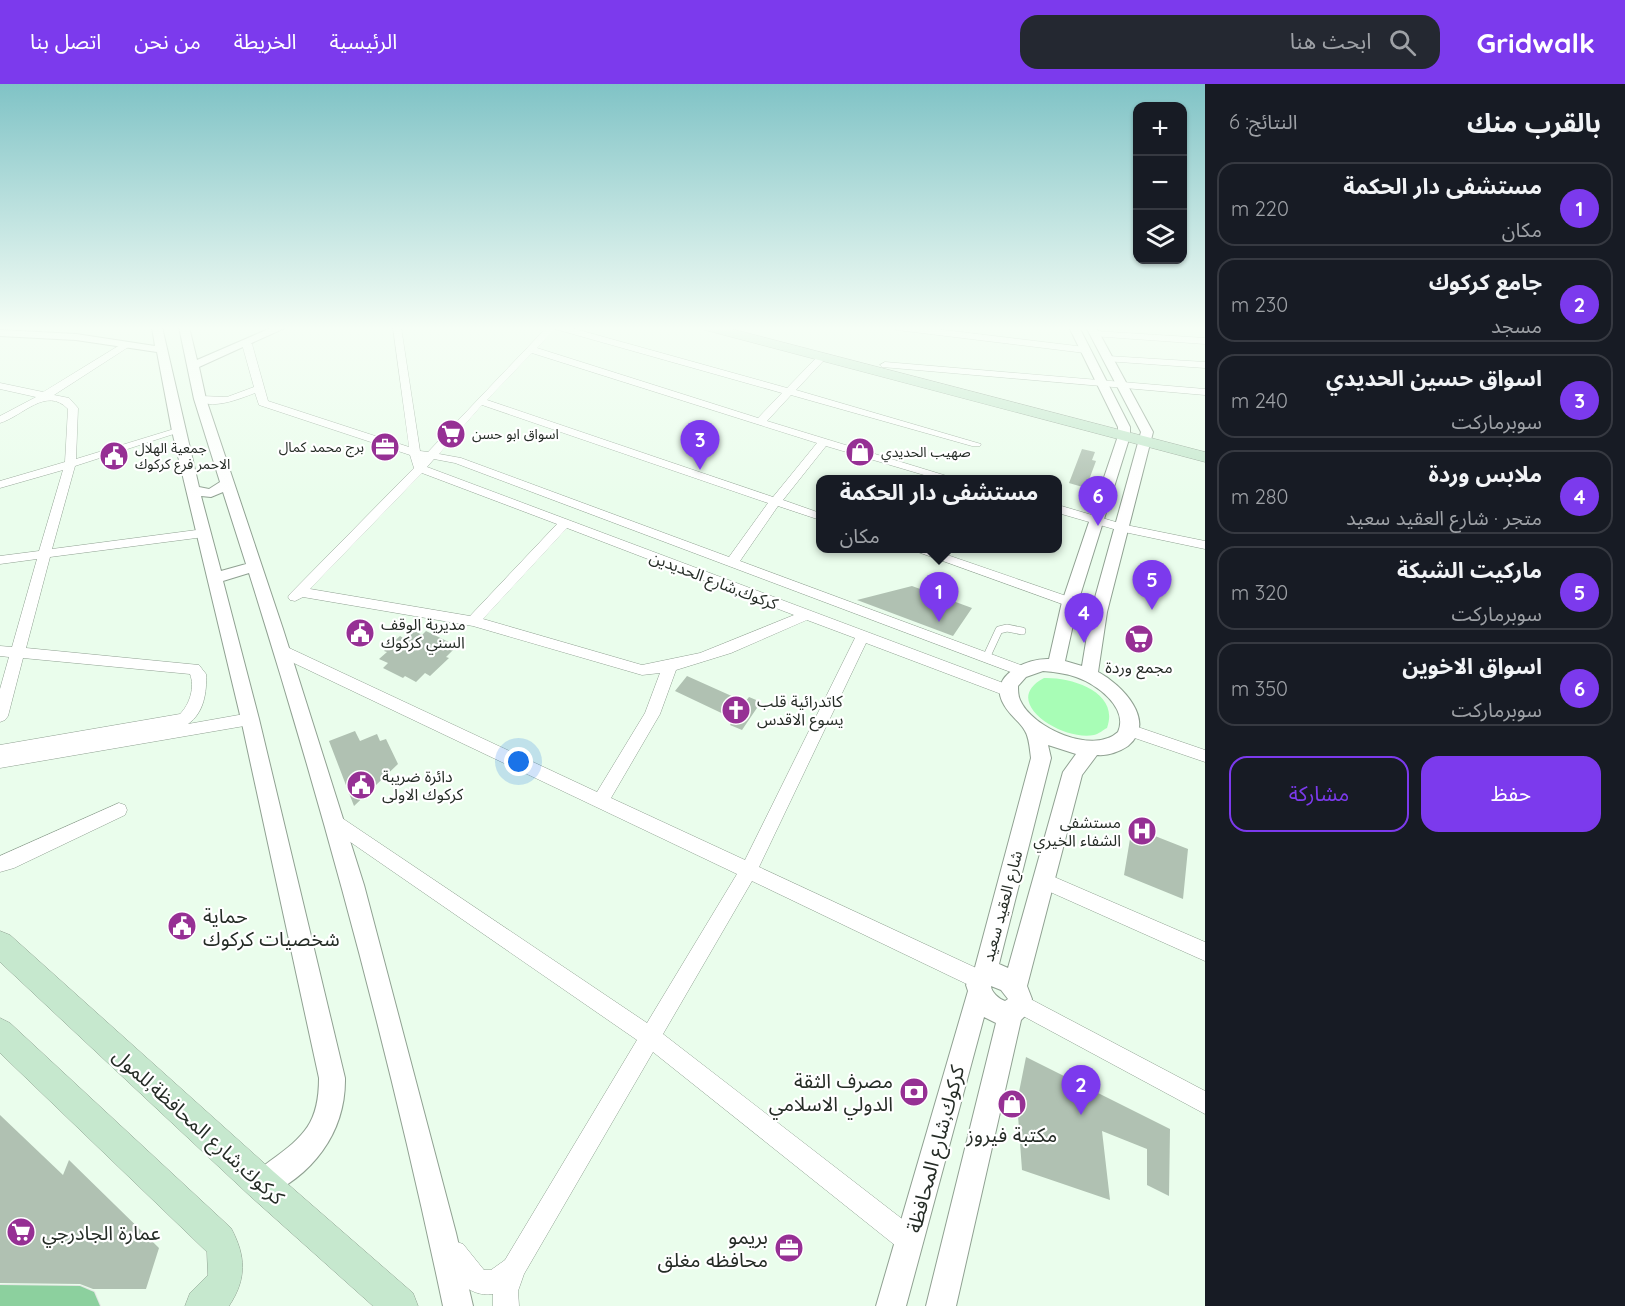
<!DOCTYPE html>
<html lang="ar">
<meta charset="utf-8">
<style>
body{margin:0;font-family:Quicksand,"Noto Sans Arabic",sans-serif;background:#242831;color:#f1f3f6;direction:rtl}
.controls{position:absolute;right:18px;top:18px;display:grid;overflow:hidden;border-radius:12px;box-shadow:0 2px 4px #0004}
.controls button{width:54px;height:54px;display:grid;place-items:center;padding:0;border:0;border-bottom:2px solid #363941;background:#171b24;color:#f1f3f6;font:30px sans-serif}
.you{position:absolute;left:519px;top:678px;width:21px;height:21px;margin:-15px;border:4px solid #fff;border-radius:50%;background:#1a73e8;box-shadow:0 0 0 9px #1a73e833}
.badge{display:grid;place-items:center;width:39px;height:39px;border-radius:50%;background:#7c3aed;color:#fff;font-size:20px;font-weight:700}
.pin{position:absolute;translate:-50% -50px;filter:drop-shadow(0 2px 3px #0008)}
.pin::after{content:'';position:absolute;top:32px;width:21px;height:18px;background:inherit;clip-path:polygon(0 0,100% 0,50% 100%)}
.popup{position:absolute;left:816px;top:391px;width:246px;height:78px;box-sizing:border-box;display:grid;place-content:center;border-radius:12px;background:#171b24;filter:drop-shadow(0 2px 4px #0005);font-size:20px;white-space:nowrap;color:#9ea1a6}
.popup b{font-size:22px;color:#f1f3f6}
.popup::after{content:'';position:absolute;left:50%;top:100%;margin-left:-12px;border:12px solid transparent;border-top-color:#171b24}
.list{margin:0;padding:0;list-style:none}
h2{display:flex;justify-content:space-between;align-items:center;height:78px;margin:0;padding:0 24px;font-size:26px}
h2 small{font-size:20px;font-weight:400;color:#9ea1a6}
.list li{display:grid;grid-template-columns:39px 1fr auto;gap:18px;align-items:center;box-sizing:border-box;height:84px;margin:0 12px 12px;padding:0 12px;border:2px solid #363941;border-radius:18px}
.list b{display:block;font-size:22px;white-space:nowrap}
.list p{margin:0;font-size:20px;white-space:nowrap;color:#9ea1a6}
.list em{font-size:20px;font-style:normal;color:#9ea1a6}
.actions{display:flex;gap:12px;padding:18px 24px}
.actions a{flex:1;padding:14px 0;border:2px solid #7c3aed;border-radius:18px;text-align:center;font-size:21px;color:#7c3aed}
.actions .main{background:#7c3aed;color:#fff}
.icon{flex:none;width:33px;height:33px;fill:none;stroke:currentColor;stroke-width:2;stroke-linecap:round;stroke-linejoin:round}
.map{position:relative;flex:none;width:1205px;height:1222px;overflow:hidden;direction:ltr}
header{display:flex;align-items:center;gap:36px;box-sizing:border-box;height:84px;padding:0 30px;background:#7c3aed;color:#fff}
header strong{font-size:28px}
nav{display:flex;gap:33px;margin-inline-start:auto;font-size:21px}
.search{width:420px;height:54px;background:#242831;display:flex;align-items:center;gap:15px;box-sizing:border-box;padding:0 21px;border-radius:18px;color:#9ea1a6;font-size:22px}
main{display:flex}
aside{flex:1;background:#171b24}
.map>svg:first-child{display:block}
</style>
<header>
<strong>Gridwalk</strong>
<div class="search"><svg class="icon" aria-label="search" viewBox="0 0 24 24"><circle cx="10" cy="10" r="6"/><path d="M15 15l6 6"/></svg>ابحث هنا</div>
<nav><a>الرئيسية</a><a>الخريطة</a><a>من نحن</a><a>اتصل بنا</a></nav>
</header>
<main>
<aside>
<h2>بالقرب منك<small>النتائج: 6</small></h2>
<ul class="list">
<li><span class="badge">1</span><div><b>مستشفى دار الحكمة</b><p>مكان</p></div><em>220 m</em></li>
<li><span class="badge">2</span><div><b>جامع كركوك</b><p>مسجد</p></div><em>230 m</em></li>
<li><span class="badge">3</span><div><b>اسواق حسين الحديدي</b><p>سوبرماركت</p></div><em>240 m</em></li>
<li><span class="badge">4</span><div><b>ملابس وردة</b><p>متجر · شارع العقيد سعيد</p></div><em>280 m</em></li>
<li><span class="badge">5</span><div><b>ماركيت الشبكة</b><p>سوبرماركت</p></div><em>320 m</em></li>
<li><span class="badge">6</span><div><b>اسواق الاخوين</b><p>سوبرماركت</p></div><em>350 m</em></li>
</ul>
<div class="actions"><a class="main">حفظ</a><a>مشاركة</a></div>
</aside>
<div class="map">
<svg width="1205" height="1222" viewBox="0 0 1205 1222">
<rect width="100%" height="100%" fill="#eafdec"/>
<!-- green -->
<path fill="#a8fdb6" d="M1044 594C1072 593 1120 608 1107 644 1103 646 1099 650 1094 651 1064 658 998 618 1044 594Z"/>
<!-- building -->
<path fill="#b0c1b2" d="M1082 365 1095 368 1092 376 1096 377 1086 404 1069 399Z
M912 502 972 524 953 552 857 516Z
M413 546 422 551 426 547 457 562 446 573 449 574 430 592 425 589 416 598 405 592 403 594 383 584 388 579 379 575 387 568 384 567 400 552 403 554Z
M687 592 745 618 749 613 761 618 742 646 730 641 734 635 675 607Z
M355 647 360 657 377 650 380 657 386 655 398 680 354 722 329 657Z
M1132 743 1188 765 1183 815 1124 791Z
M1026 973 1170 1045 1169 1112 1147 1101V1065L1102 1047 1110 1116 1022 1086 1017 1018Z
M0 1031 63 1091 69 1076 159 1164 146 1205H93L80 1200 0 1199Z"/>
<g fill="none" stroke-linecap="round" stroke-linejoin="round">
<!-- service casing -->
<g stroke="#90a192" stroke-width="8">
<path id="service" d="M986 574 999 546 1007 544 1022 547"/>
</g>
<!-- minor casing -->
<g stroke="#90a192" stroke-width="1">
<path id="minor" d="M393 243H401L420 367 428 368 547 243H568L787 304 820 270H826V274L796 306 981 360 980 362H972L791 311 767 337 960 396H941L826 362 783 416 820 429V436L778 422 740 477 1026 583 1028 587 1021 592 455 379 434 375 427 383 1014 603 1016 607 1014 611 1009 613 866 559 759 783 987 889 990 896 987 903 980 906 973 903 752 797 663 950 919 1148 922 1157 919 1166 910 1169 901 1166 653 968 524 1190 518 1207 519 1222H493V1210C467 1214 450 1190 442 1169L445 1160 454 1157 463 1160 484 1186H491L505 1176 637 956 330 744 327 739 330 734 336 732 342 734 647 939 737 790 277 571 275 567 277 563H287L597 708 645 629 660 589 642 591 473 542 303 513 295 517 290 516 288 513 290 510 414 384 410 371 259 321 255 309C239 315 211 327 195 315L200 312 227 313 254 303 242 260 247 257 252 260 268 317 409 363ZM555 245 782 309 758 334 537 264ZM532 269 817 359 773 413 487 316ZM482 321 768 419 729 473 461 374 439 370ZM422 389 557 440 470 532 310 505ZM567 444 794 531 700 569 642 581 483 535ZM807 536 855 554 745 776 611 714 660 630 676 586 731 569Z
M893 243H920L1085 263 1090 266 1085 269 897 246Z
M1095 247 1205 254V260L1092 252V248Z
M125 258 133 260 54 311 69 314 78 324 76 375 174 345 183 347 75 382 52 465 204 445 210 449 204 453 50 473 26 564 199 581 206 590C207 608 204 629 188 640L250 629 255 631 258 635 255 639 250 641 0 684V661L180 630C190 620 195 603 190 590L23 574 8 632 5 636 0 638V605L9 573 0 572V562L12 563 37 475 0 480V472L39 467 63 386 0 404V397L65 378 68 325C46 302 23 332 0 339V332L36 313 0 305V299L43 308Z
M1108 272 1205 278V284L1105 277V273Z
M885 278 1205 305V311L882 283 880 281Z
M1058 421 1126 441 1205 457V465L1124 448 1058 429Z
M907 464H927L1075 515 1077 518 1075 521H1065Z
M1129 640 1205 666V678L1123 650 1121 646 1123 642Z
M119 719 125 721 127 726 125 731 14 784 0 788V772Z
M1045 789 1205 858V877L1039 803 1036 797 1039 791Z
M1019 909 1205 1007V1030L1012 926 1009 919 1012 912Z"/>
</g>
<!-- tertiary casing -->
<g stroke="#90a192" stroke-width="2">
<path id="tertiary" d="M152 243H162L199 403 209 405 220 398 194 315 179 243H189L197 276 273 243H287L199 283 206 315 283 545 364 801 456 1149 473 1222H443C391 975 325 730 249 489L223 497 259 635 345 994C346 1049 312 1093 262 1114L252 1110 248 1100C253 1088 260 1085 270 1077 305 1052 319 1038 319 994L241 635 172 347 157 268 76 256 0 252V246L76 250 155 262ZM223 408 246 480 221 487 201 412 211 413Z
M1069 243H1079L1130 343V352L1078 518 1065 577 1082 582 1091 528 1141 348 1086 243H1096L1153 348 1107 528 1098 588C1121 600 1158 637 1128 662 1119 668 1107 672 1097 671L1082 691 1027 902 1032 915 1025 932 1021 936 956 1222H926L996 939 984 933 906 1222H876L968 907 966 901 974 887 1031 674C1030 666 1029 653 1025 647 1019 636 1009 632 1002 617 990 591 1027 574 1049 575L1062 518 1118 352V343ZM1043 587C1054 588 1065 589 1076 593 1096 600 1129 623 1118 648 1093 671 1032 644 1020 616 1018 612 1018 606 1018 602L1026 593ZM1048 661 1076 670 1063 688 1008 884 999 880 1051 674ZM991 902 1001 906 1008 915 1005 917C999 915 991 908 991 902Z"/>
</g>
<!-- secondary casing -->
<g stroke="#90a192" stroke-width="1">
<path id="secondary" d="M703 243H724L1205 368V378L705 246Z
M0 847 10 851 274 1088 413 1209 418 1222H373L250 1112 0 878Z
M0 934 10 939 231 1144C246 1172 247 1195 229 1222H185L190 1209 208 1191 207 1168 0 969Z"/>
</g>
<!-- primary casing -->
<g stroke="#e5e6e5" stroke-width="2">
<path id="primary" d="M0 1201 80 1202 94 1208 100 1222H0Z"/>
</g>
<!-- service -->
<use href="#service" stroke="#fff" stroke-width="7"/>
<!-- minor -->
<use href="#minor" fill="#fff" fill-rule="evenodd"/>
<!-- tertiary -->
<use href="#tertiary" fill="#fff" fill-rule="evenodd"/>
<!-- secondary -->
<use href="#secondary" fill="#c6e8ce" fill-rule="evenodd"/>
<!-- primary -->
<use href="#primary" fill="#8cd09e" fill-rule="evenodd"/>
</g>
<!-- sky -->
<linearGradient id="sky" x2="0" y2="1"><stop stop-color="#80c3c6"/><stop offset="0.59" stop-color="#f6fef6"/><stop offset="1" stop-color="#f6fef6" stop-opacity="0"/></linearGradient>
<rect width="1205" height="414" fill="url(#sky)"/>
<!-- icons -->
<defs>
<g id="supermarket-disc" transform="scale(1.5)"><circle r="9.5" fill="#963094" stroke="#fff"/><path d="M-6-5.5h2.5l.6 2H6L4.5 2H-2.5L-4.4-4H-6ZM-1.5 3.2a1.3 1.3 0 1 0 .1 0ZM3 3.2a1.3 1.3 0 1 0 .1 0Z" fill="#fff"/></g>
<g id="office-disc" transform="scale(1.5)"><circle r="9.5" fill="#963094" stroke="#fff"/><path d="M-6-3h4V-5.5h4V-3h4V5H-6ZM-1-4.5V-3h2v-1.5ZM-6 0V1H6V0Z" fill="#fff"/></g>
<g id="shop-disc" transform="scale(1.5)"><circle r="9.5" fill="#963094" stroke="#fff"/><path d="M-5-2.5h2.3a2.7 3.5 0 0 1 5.4 0H5L5.5 6h-11ZM-1.5-2.5h3a1.5 2.3 0 0 0-3 0Z" fill="#fff"/></g>
<g id="civic-disc" transform="scale(1.5)"><circle r="9.5" fill="#963094" stroke="#fff"/><path d="M-.6-6.5H3V-4.5H.6V-3L4-1V1h2V6H-6V1h2V-1L-.6-3ZM-1.2 2.5V6h2.4V2.5Z" fill="#fff"/></g>
<g id="church-disc" transform="scale(1.5)"><circle r="9.5" fill="#963094" stroke="#fff"/><path d="M-1.2-6h2.4v3.5h3.3v2.4h-3.3V6h-2.4V-.1h-3.3v-2.4h3.3Z" fill="#fff"/></g>
<g id="hospital-disc" transform="scale(1.5)"><circle r="9.5" fill="#963094" stroke="#fff"/><path d="M-5-5h3v3.5h4V-5h3V5h-3V1.5h-4V5h-3Z" fill="#fff"/></g>
<g id="bank-disc" transform="scale(1.5)"><circle r="9.5" fill="#963094" stroke="#fff"/><path d="M-6-4H6V4H-6ZM0-2.3a2.3 2.3 0 1 0 0 4.6a2.3 2.3 0 1 0 0-4.6Z" fill="#fff"/></g>
</defs>
<g fill-rule="evenodd">
<use href="#supermarket-disc" x="451" y="350"/>
<use href="#office-disc" x="385" y="363"/>
<use href="#shop-disc" x="860" y="368"/>
<use href="#civic-disc" x="114" y="372"/>
<use href="#civic-disc" x="360" y="549"/>
<use href="#supermarket-disc" x="1139" y="555"/>
<use href="#church-disc" x="736" y="626"/>
<use href="#civic-disc" x="361" y="701"/>
<use href="#hospital-disc" x="1142" y="747"/>
<use href="#civic-disc" x="182" y="842"/>
<use href="#bank-disc" x="914" y="1008"/>
<use href="#shop-disc" x="1012" y="1020"/>
<use href="#supermarket-disc" x="21" y="1148"/>
<use href="#office-disc" x="789" y="1164"/>
</g>
<g text-anchor="middle" dominant-baseline="central" stroke-width="4.5" stroke-linejoin="round" paint-order="stroke">
<!-- far-poi labels -->
<g font-size="14" fill="#252c26" stroke="#fff" text-anchor="start">
<text x="472" y="350">اسواق ابو حسن</text>
<text x="364" y="363" text-anchor="end">برج محمد كمال</text>
<text x="135" y="364">جمعية الهلال<tspan x="135" dy="16">الاحمر فرع كركوك</tspan></text>
<text x="881" y="368">صهيب الحديدي</text>
</g>
<!-- street labels -->
<g font-size="16" fill="#252c26" stroke="#fff">
<text transform="translate(714 496) rotate(21)">كركوك,شارع الحديدين</text>
<text transform="translate(1002 822) rotate(-75)">شارع العقيد سعيد</text>
</g>
<!-- poi labels -->
<g font-size="16" fill="#252c26" stroke="#fff" text-anchor="start">
<text x="381" y="540">مديرية الوقف<tspan x="381" dy="18">السني كركوك</tspan></text>
<text x="1139" y="583" text-anchor="middle">مجمع وردة</text>
<text x="757" y="617">كاتدرائية قلب<tspan x="757" dy="18">يسوع الاقدس</tspan></text>
<text x="382" y="692">دائرة ضريبة<tspan x="382" dy="18">كركوك الاولى</tspan></text>
<text x="1121" y="738" text-anchor="end">مستشفى<tspan x="1121" dy="18">الشفاء الخيري</tspan></text>
</g>
<!-- near-poi labels -->
<g font-size="20" fill="#252c26" stroke="#fff" text-anchor="start">
<text x="203" y="831">حماية<tspan x="203" dy="23">شخصيات كركوك</tspan></text>
<text x="893" y="996" text-anchor="end">مصرف الثقة<tspan x="893" dy="23">الدولي الاسلامي</tspan></text>
<text x="1012" y="1050" text-anchor="middle">مكتبة فيروز</text>
<text x="42" y="1148">عمارة الجادرجي</text>
<text x="768" y="1152" text-anchor="end">بريمو<tspan x="768" dy="23">محافظه مغلق</tspan></text>
</g>
<!-- near-street labels -->
<g font-size="20" fill="#252c26" stroke="#fff">
<text transform="translate(199 1042) rotate(42)">كركوك,شارع المحافظة,للمول</text>
<text transform="translate(935 1065) rotate(-75)">كركوك,شارع المحافظة</text>
</g>
</g>
</svg>
<div class="controls">
<button>+</button>
<button>−</button>
<button><svg class="icon" aria-label="layers" viewBox="0 0 24 24"><path d="M12 4l9 5-9 5-9-5zM3 14l9 5 9-5"/></svg></button>
</div>
<div class="you"></div>
<div class="pin badge" style="left:939px;top:538px">1</div>
<div class="popup"><b>مستشفى دار الحكمة</b>مكان</div>
<div class="pin badge" style="left:1081px;top:1031px">2</div>
<div class="pin badge" style="left:700px;top:386px">3</div>
<div class="pin badge" style="left:1084px;top:559px">4</div>
<div class="pin badge" style="left:1152px;top:526px">5</div>
<div class="pin badge" style="left:1098px;top:442px">6</div>
</div>
</main>
